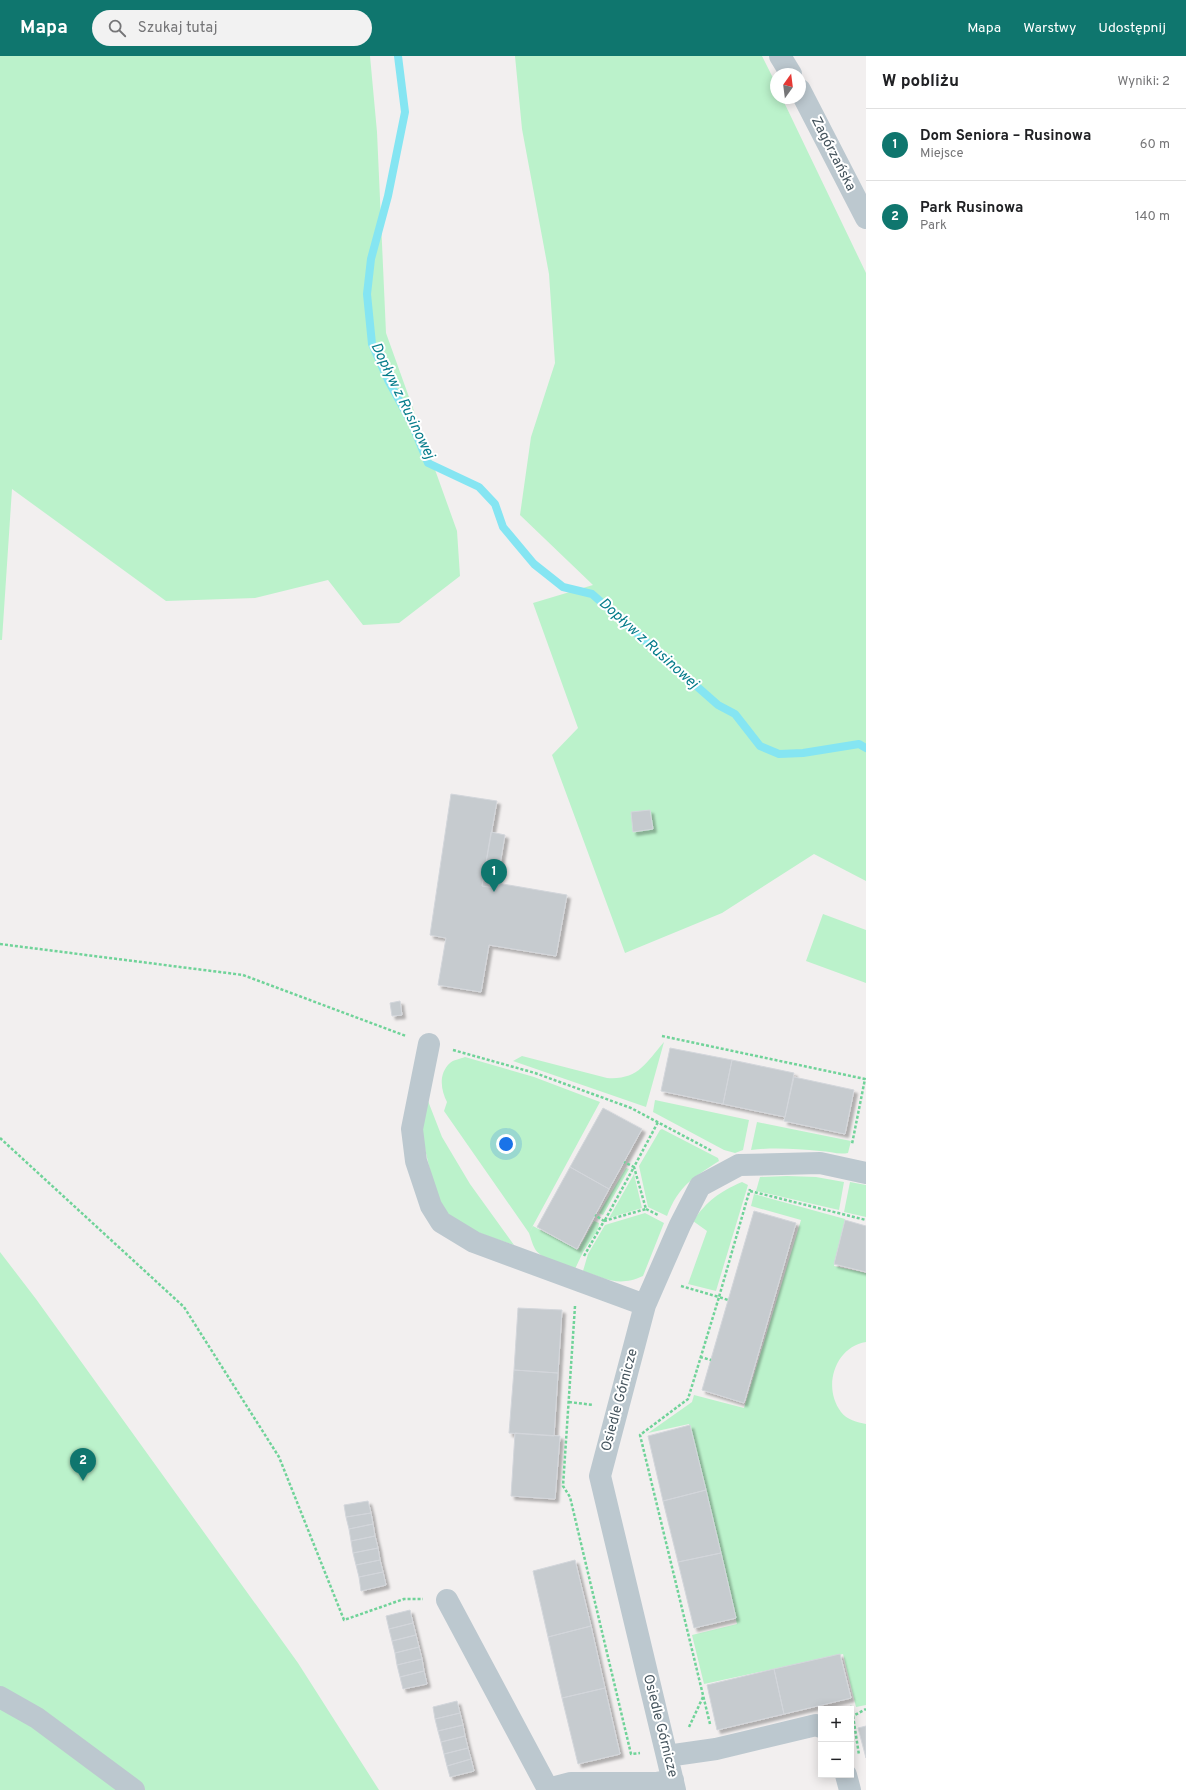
<!DOCTYPE html>
<html lang="pl">
<meta charset="utf-8">
<style>
body{margin:0;font-family:Overpass,sans-serif;background:#f2f2f2;color:#202124}
.controls{position:absolute;right:12px;bottom:12px;display:grid;overflow:hidden;border-radius:0px;box-shadow:0 2px 10px #0003}
.controls button{width:36px;height:36px;display:grid;place-items:center;padding:0;border:0;border-bottom:1px solid #e0e0e0;background:#fff;color:#202124;font:20px sans-serif}
.compass{position:absolute;left:770px;top:12px;width:36px;height:36px;border-radius:50%;background:#fff;box-shadow:0 2px 10px #0003;rotate:14deg}
.you{position:absolute;left:506px;top:1088px;width:14px;height:14px;margin:-10px;border:3px solid #fff;border-radius:50%;background:#1a73e8;box-shadow:0 0 0 6px #1a73e833}
.badge{display:grid;place-items:center;width:26px;height:26px;border-radius:50%;background:#0f766e;color:#fff;font-size:13px;font-weight:700}
.pin{position:absolute;translate:-50% -33px;filter:drop-shadow(0 1px 2px #0008)}
.pin::after{content:'';position:absolute;top:21px;width:14px;height:12px;background:inherit;clip-path:polygon(0 0,100% 0,50% 100%)}
.list{margin:0;padding:0;list-style:none}
h2{display:flex;justify-content:space-between;align-items:center;height:52px;margin:0;padding:0 16px;font-size:17px}
h2 small{font-size:13px;font-weight:400;color:#757577}
.list li{display:grid;grid-template-columns:26px 1fr auto;gap:12px;align-items:center;box-sizing:border-box;height:72px;padding:0 16px;border-top:1px solid #e0e0e0}
.list b{display:block;font-size:15px;white-space:nowrap}
.list p{margin:0;font-size:13px;white-space:nowrap;color:#757577}
.list em{font-size:13px;font-style:normal;color:#757577}
.icon{flex:none;width:22px;height:22px;fill:none;stroke:currentColor;stroke-width:2;stroke-linecap:round;stroke-linejoin:round}
.map{position:relative;flex:none;width:866px;height:1734px;overflow:hidden}
header{display:flex;align-items:center;gap:24px;box-sizing:border-box;height:56px;padding:0 20px;background:#0f766e;color:#fff}
header strong{font-size:19px}
nav{display:flex;gap:22px;margin-inline-start:auto;font-size:14px}
.search{width:280px;height:36px;background:#f2f2f2;display:flex;align-items:center;gap:10px;box-sizing:border-box;padding:0 14px;border-radius:22px;color:#757577;font-size:15px}
main{display:flex}
aside{flex:1;background:#fff}
.map>svg:first-child{display:block}
</style>
<header>
<strong>Mapa</strong>
<div class="search"><svg class="icon" aria-label="search" viewBox="0 0 24 24"><circle cx="10" cy="10" r="6"/><path d="M15 15l6 6"/></svg>Szukaj tutaj</div>
<nav><a>Mapa</a><a>Warstwy</a><a>Udostępnij</a></nav>
</header>
<main>
<div class="map">
<svg width="866" height="1734" viewBox="0 0 866 1734">
<defs>
<filter id="shadow"><feDropShadow dx="3.5" dy="3.5" stdDeviation="1" flood-color="#0004"/></filter>
</defs>
<rect width="100%" height="100%" fill="#f2efef"/>
<!-- green -->
<path fill="#bbf2cb" d="M0 0H370L377 76 386 277 457 475 460 520 399 567 363 569 328 524 255 542 166 545 12 433 2 584H0Z
M515 0H762L776 28V42H782L866 217V825L814 798 722 857 625 897 552 699 578 672 533 547 593 529 520 459 531 381 555 307 549 218 522 73Z
M823 858 866 874V927L806 905Z
M664 986 646 1051 513 1005 522 1000 607 1022C638 1024 645 1008 664 986Z
M465 1001 534 1021 600 1046 529 1177 444 1055 447 1046C441 1034 438 1018 450 1007 453 1004 460 1003 465 1001Z
M655 1044 749 1064 743 1094 735 1097 724 1094 653 1056Z
M428 1045 442 1081 470 1128 514 1189C490 1181 465 1174 446 1156 437 1148 422 1085 422 1072 422 1063 426 1053 428 1045Z
M757 1066 851 1085 848 1097C838 1099 830 1095 820 1095 797 1093 775 1091 751 1094Z
M662 1073 718 1102 719 1105C693 1122 679 1129 667 1160L648 1151 639 1110 660 1074Z
M626 1112 629 1113 603 1159 599 1157Z
M634 1118 642 1152 609 1162Z
M787 1120 816 1121 844 1126 839 1154 756 1135 760 1121Z
M742 1126 748 1129 716 1235 688 1228 707 1175 693 1165C707 1145 719 1136 742 1126Z
M850 1126 866 1129V1161L844 1156Z
M754 1138 845 1163 834 1210 866 1217V1286C835 1291 822 1331 841 1356 847 1364 857 1366 866 1368V1649L856 1651 843 1598 704 1628 692 1579 737 1568 689 1368 648 1377 692 1346 694 1339 744 1352 801 1164 751 1150Z
M645 1157 664 1167 643 1220C619 1231 606 1223 583 1215L588 1198 605 1169Z
M594 1165 599 1167 598 1173 583 1196 575 1213C562 1208 543 1205 535 1193 532 1188 531 1182 529 1177L533 1170 578 1194Z
M0 1196 36 1243 298 1607 379 1734H0Z"/>
<g fill="none" stroke-linecap="round" stroke-linejoin="round">
<!-- stream -->
<path stroke="#85e5f2" stroke-width="8" d="M398 0 405 56 388 140 371 203 367 238 372 288 388 324 412 368 428 407 479 431 495 448 503 471 534 508 563 531 592 538 718 649 735 658 760 690 779 698 803 697 859 688 866 692"/>
</g>
<!-- building -->
<path fill="#c6cbcf" stroke="#d3d6db" filter="url(#shadow)" d="M451 738 497 745 482 830 496 832 497 827 567 839 556 900 489 889 481 936 438 929 446 882 430 879Z
M650 754 653 773 633 776 631 756Z
M491 776 505 779 496 832 482 830Z
M400 945 402 959 392 960 390 947Z
M670 992 732 1004 723 1048 661 1035Z
M732 1004 794 1017 785 1061 723 1048Z
M794 1021 854 1034 845 1078 784 1065Z
M603 1052 642 1073 609 1133 570 1111Z
M570 1111 609 1133 577 1193 537 1171Z
M754 1155 796 1167 744 1347 702 1334Z
M845 1164 866 1170V1216L834 1208Z
M518 1252 562 1254 558 1317 514 1314Z
M514 1314 558 1317 554 1380 509 1377Z
M690 1369 706 1434 663 1445 648 1380Z
M515 1377 560 1380 555 1443 511 1440Z
M706 1434 721 1497 678 1506 663 1445Z
M368 1445 371 1457 346 1461 344 1449Z
M371 1457 373 1468 349 1473 346 1461Z
M373 1468 375 1480 351 1485 349 1473Z
M375 1480 378 1492 353 1497 351 1485Z
M378 1492 380 1504 356 1509 353 1497Z
M721 1497 736 1562 694 1572 678 1506Z
M380 1504 383 1516 359 1521 356 1509Z
M575 1504 591 1570 548 1581 533 1515Z
M383 1516 386 1529 361 1535 359 1521Z
M410 1554 413 1567 389 1573 386 1560Z
M413 1567 416 1579 392 1585 389 1573Z
M591 1570 605 1632 562 1642 548 1581Z
M416 1579 419 1591 395 1597 392 1585Z
M419 1591 422 1603 397 1609 395 1597Z
M840 1598 851 1642 784 1658 774 1613Z
M422 1603 424 1615 400 1621 397 1609Z
M774 1613 784 1658 717 1674 707 1629Z
M424 1615 427 1628 403 1633 400 1621Z
M605 1632 620 1698 578 1708 562 1642Z
M457 1645 460 1657 435 1663 433 1651Z
M460 1657 463 1669 438 1675 435 1663Z
M463 1669 465 1680 441 1686 438 1675Z
M866 1670V1702L858 1672Z
M465 1680 468 1692 444 1698 441 1686Z
M468 1692 471 1703 447 1710 444 1698Z
M471 1703 474 1715 450 1721 447 1710Z"/>
<g fill="none" stroke-linecap="round" stroke-linejoin="round">
<!-- path -->
<path stroke="#70d399" stroke-width="2.5" stroke-dasharray="3 2" stroke-linecap="butt" d="M0 888 243 919 406 980
M662 980 865 1023 852 1088
M453 994 535 1017 631 1052 712 1095
M0 1082 184 1251 279 1401 344 1564 404 1543H423
M750 1135 866 1164
M646 1153 658 1159
M605 1164 634 1111 624 1106
M604 1165 646 1153 634 1111 658 1066
M584 1200 604 1165 595 1159
M681 1230 719 1241 750 1133
M575 1250 563 1430 570 1441 631 1698 640 1697
M700 1301 711 1304
M569 1346 593 1349
M844 1653 851 1651V1653
M851 1653 853 1660 866 1653
M853 1660 859 1699
M710 1668 640 1379 688 1343 719 1241 728 1244
M689 1671 703 1641"/>
<!-- minor -->
<path stroke="#bcc8cf" stroke-width="22" d="M780 0 791 18
M800 34 866 162
M429 988 412 1073 416 1105 431 1150 441 1166 474 1186 645 1249
M447 1544 548 1733 571 1727H656L673 1724
M0 1641 37 1662 134 1734
M667 1700 716 1693 816 1669 821 1671
M846 1719 850 1734
M675 1734 600 1420 645 1249 680 1169 700 1130 739 1109 820 1107 866 1117"/>
</g>
<g text-anchor="middle" dominant-baseline="central" stroke-width="4" stroke-linejoin="round" paint-order="stroke">
<!-- street labels -->
<g font-size="14" fill="#46555e" stroke="#fff">
<text transform="translate(833 98) rotate(63)">Zagórzańska</text>
<text transform="translate(620 1344) rotate(-75)">Osiedle Górnicze</text>
<text transform="translate(660 1670) rotate(76)">Osiedle Górnicze</text>
</g>
<!-- water labels -->
<g font-size="15" font-style="italic" fill="#067c8b" stroke="#fff">
<text transform="translate(402 345) rotate(64)">Dopływ z Rusinowej</text>
<text transform="translate(648 588) rotate(42)">Dopływ z Rusinowej</text>
</g>
</g>
</svg>
<div class="controls">
<button>+</button>
<button>−</button>
</div>
<svg class="compass" viewBox="-18 -18 36 36"><path d="M0-13l5 13h-10z" fill="#e53935"/><path d="M0 13l5-13h-10z" fill="#757577"/></svg>
<div class="you"></div>
<div class="pin badge" style="left:494px;top:836px">1</div>
<div class="pin badge" style="left:83px;top:1425px">2</div>
</div>
<aside>
<h2>W pobliżu<small>Wyniki: 2</small></h2>
<ul class="list">
<li><span class="badge">1</span><div><b>Dom Seniora – Rusinowa</b><p>Miejsce</p></div><em>60 m</em></li>
<li><span class="badge">2</span><div><b>Park Rusinowa</b><p>Park</p></div><em>140 m</em></li>
</ul>
</aside>
</main>
